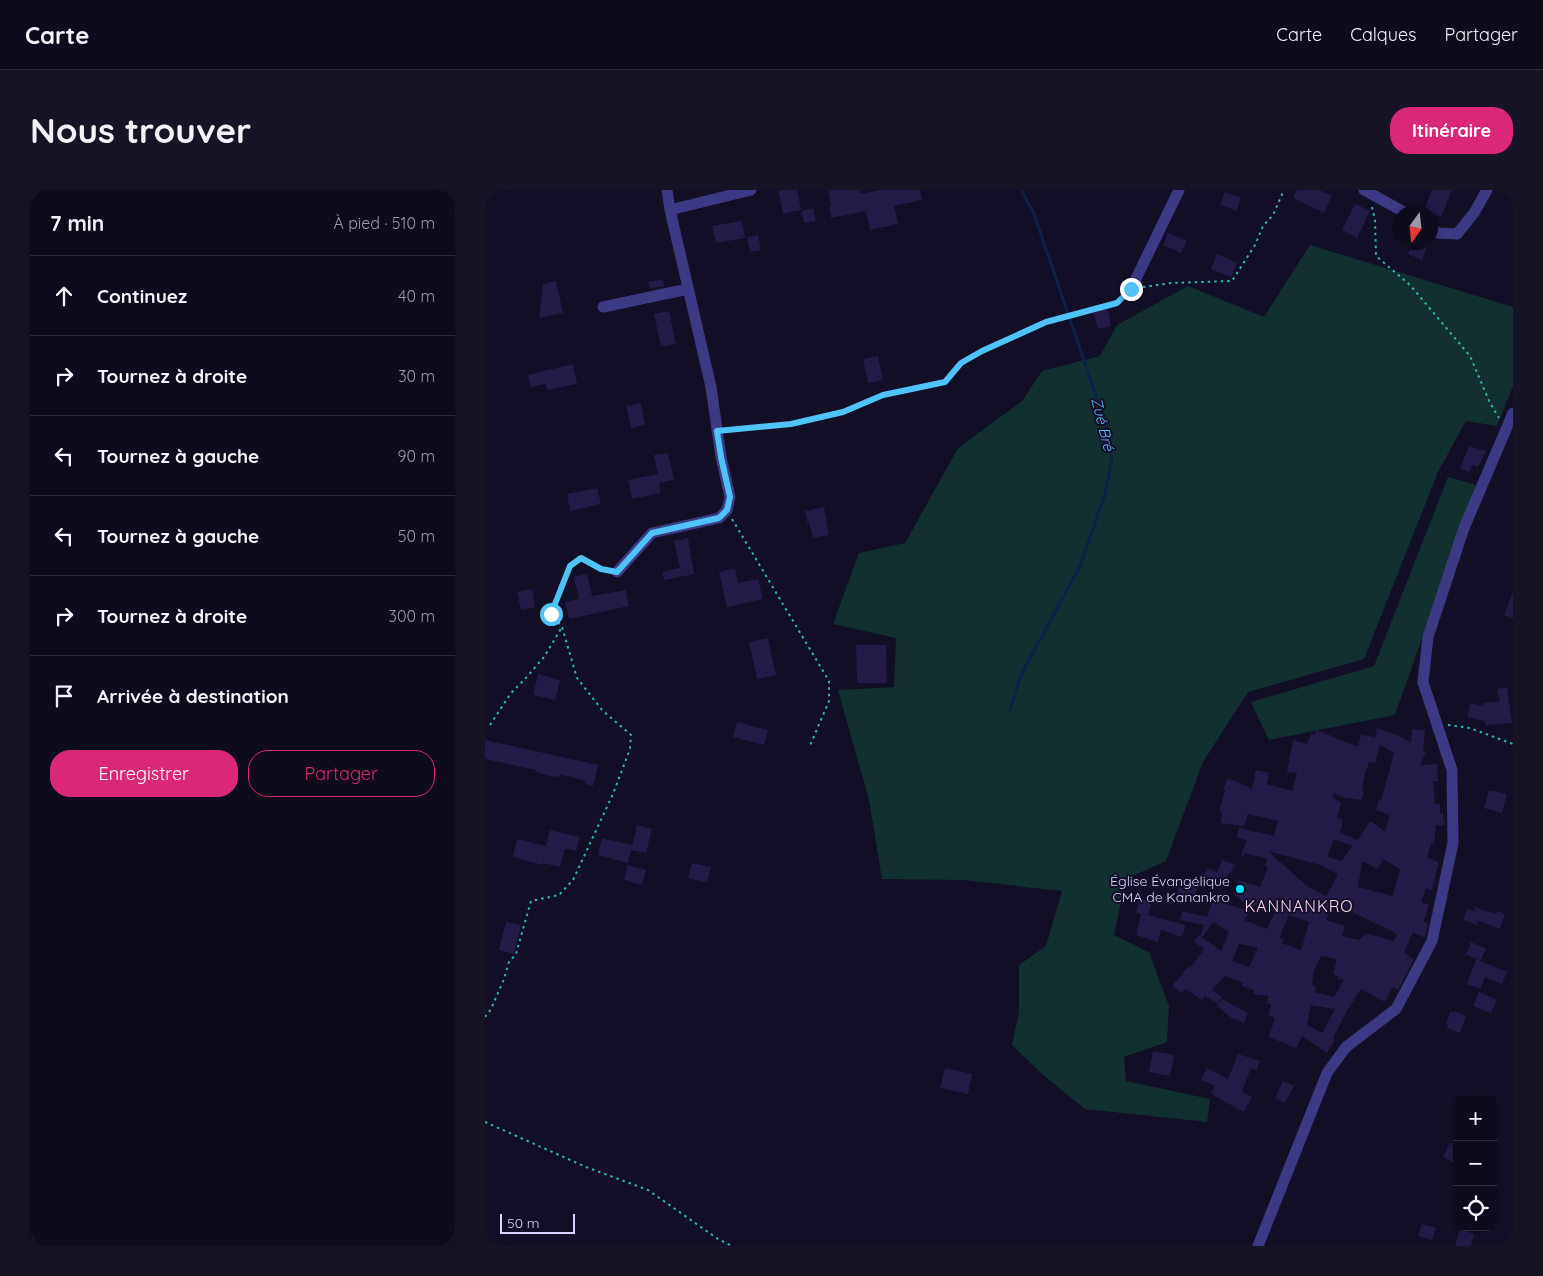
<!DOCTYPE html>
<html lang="fr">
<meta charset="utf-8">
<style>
body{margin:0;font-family:Quicksand,sans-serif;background:#171425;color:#f1f3f6}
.controls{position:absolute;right:15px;bottom:15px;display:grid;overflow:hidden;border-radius:10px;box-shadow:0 2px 8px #0003}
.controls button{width:45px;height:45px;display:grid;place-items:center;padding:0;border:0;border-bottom:1px solid #2e2b3b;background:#0e0b1c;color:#f1f3f6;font:25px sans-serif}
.compass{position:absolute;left:908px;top:15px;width:45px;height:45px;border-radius:50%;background:#0e0b1c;box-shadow:0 2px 8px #0003;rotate:195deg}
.scale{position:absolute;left:15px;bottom:12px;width:75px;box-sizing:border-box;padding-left:5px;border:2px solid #d9d4ff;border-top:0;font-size:14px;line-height:18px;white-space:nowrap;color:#d9d4ff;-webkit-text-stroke:4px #130f26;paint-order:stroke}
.stop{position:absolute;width:15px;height:15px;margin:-11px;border:4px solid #4fc3f7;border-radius:50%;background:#fff}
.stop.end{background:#4fc3f7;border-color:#fff;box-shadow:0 1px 5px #0008}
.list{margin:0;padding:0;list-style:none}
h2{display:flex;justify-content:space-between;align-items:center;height:65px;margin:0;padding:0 20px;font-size:21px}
h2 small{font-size:16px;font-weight:400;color:#9b9ba3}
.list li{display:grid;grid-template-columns:32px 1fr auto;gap:15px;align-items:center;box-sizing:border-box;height:80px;padding:0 20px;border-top:1px solid #2e2b3b}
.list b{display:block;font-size:19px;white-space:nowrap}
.list em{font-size:16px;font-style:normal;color:#9b9ba3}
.actions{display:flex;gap:10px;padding:15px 20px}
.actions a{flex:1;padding:11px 0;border:1px solid #db2777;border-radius:20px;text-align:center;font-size:18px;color:#db2777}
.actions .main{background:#db2777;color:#fff}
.icon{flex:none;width:28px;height:28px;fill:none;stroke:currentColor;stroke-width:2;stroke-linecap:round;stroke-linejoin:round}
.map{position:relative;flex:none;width:1028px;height:1056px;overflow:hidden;border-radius:20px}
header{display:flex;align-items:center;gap:30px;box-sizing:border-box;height:70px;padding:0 25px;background:#0e0b1c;border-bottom:1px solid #2e2b3b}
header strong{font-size:24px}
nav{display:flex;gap:28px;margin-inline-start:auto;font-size:18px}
.intro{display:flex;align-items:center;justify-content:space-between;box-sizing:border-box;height:120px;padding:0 30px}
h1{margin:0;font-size:35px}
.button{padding:12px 22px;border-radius:20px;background:#db2777;color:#fff;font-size:18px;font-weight:700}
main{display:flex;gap:30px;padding:0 30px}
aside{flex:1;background:#0e0b1c;border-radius:20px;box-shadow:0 2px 8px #0003}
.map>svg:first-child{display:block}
</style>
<header>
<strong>Carte</strong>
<nav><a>Carte</a><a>Calques</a><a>Partager</a></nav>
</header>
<div class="intro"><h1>Nous trouver</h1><a class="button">Itinéraire</a></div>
<main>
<aside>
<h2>7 min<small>À pied · 510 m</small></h2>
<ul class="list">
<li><svg class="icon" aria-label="ahead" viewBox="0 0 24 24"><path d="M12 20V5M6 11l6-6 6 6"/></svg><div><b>Continuez</b></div><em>40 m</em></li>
<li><svg class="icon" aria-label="right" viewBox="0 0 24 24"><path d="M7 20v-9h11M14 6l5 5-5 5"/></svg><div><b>Tournez à droite</b></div><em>30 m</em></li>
<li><svg class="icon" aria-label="left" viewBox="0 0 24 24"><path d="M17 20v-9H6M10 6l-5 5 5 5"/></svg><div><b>Tournez à gauche</b></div><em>90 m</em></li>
<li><svg class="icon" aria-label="left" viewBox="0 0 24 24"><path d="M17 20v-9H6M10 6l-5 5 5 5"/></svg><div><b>Tournez à gauche</b></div><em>50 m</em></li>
<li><svg class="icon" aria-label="right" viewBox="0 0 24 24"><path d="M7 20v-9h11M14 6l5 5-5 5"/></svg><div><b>Tournez à droite</b></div><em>300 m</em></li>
<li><svg class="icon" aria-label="arrive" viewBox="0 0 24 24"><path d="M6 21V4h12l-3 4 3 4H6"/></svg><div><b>Arrivée à destination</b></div></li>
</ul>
<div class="actions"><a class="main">Enregistrer</a><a>Partager</a></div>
</aside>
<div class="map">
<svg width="1028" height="1056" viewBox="0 0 1028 1056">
<rect width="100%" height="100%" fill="#130f26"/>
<!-- green -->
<path fill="#12302f" d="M825 55 1028 117V196L1012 236 981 231 953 282 879 469 763 502 718 572 681 671 641 689 629 745 664 762 684 816 682 852 639 867 641 891 725 909 722 932 600 919 557 884 527 855 534 823V775L561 756 577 701 478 690 397 689 384 610 353 500 409 497 411 448 348 434 374 363 420 353 473 258 537 211 557 181 615 166 632 135 703 96 779 127Z
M963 287 991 295 910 525 784 550 766 512 889 476Z"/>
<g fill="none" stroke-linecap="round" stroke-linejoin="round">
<!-- stream -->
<path stroke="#0c2248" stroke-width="3" d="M525 520 536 485 595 376 620 304 627 269 621 235 548 21 536 0"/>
</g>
<!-- building -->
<path fill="#241b47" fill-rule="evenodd" d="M299 0H312L316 20 298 24 293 1Z
M343 0H374L375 4 397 0H435L437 10 409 16 413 34 385 40 381 21 346 28 344 17 346 16Z
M812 0H834L847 6 839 23 808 8Z
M947 0H967L956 27 939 20Z
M740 2 756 8 751 21 735 14Z
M870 14 885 21 872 48 857 40Z
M328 18 331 31 319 33 316 21Z
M257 31 260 48 231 53 227 36Z
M683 43 702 51 696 63 678 55Z
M273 45 276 60 265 62 262 47Z
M928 52H944L937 70 923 64Z
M732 64 752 73 746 87 726 79Z
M178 89 179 96 165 99 163 92Z
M71 91 78 123 54 128 58 94Z
M623 119 626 136 613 139 608 122Z
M184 121 191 154 176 157 169 124Z
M393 166 398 190 383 193 378 169Z
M88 174 92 194 62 200 61 194 45 197 43 185Z
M156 213 160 235 146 238 141 216Z
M984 256 1001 261 993 277 988 275 984 282 975 278Z
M183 263 189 290 174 293 176 303 147 309 143 290 173 284 169 265Z
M112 298 116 314 85 321 82 304Z
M339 317 344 345 328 348 324 332H322L320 321Z
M203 348 209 384 179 390 177 382 195 378 189 351Z
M250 378 253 393 273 389 278 409 242 417 234 382Z
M102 384 107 406 141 400 144 416 84 429 80 412 94 409 89 387Z
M47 399 50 417 36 420 32 402Z
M1027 404H1028V428L1019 425Z
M283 448 291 485 272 489 264 452Z
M371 455H401L402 493H372Z
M53 484 75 490 70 510 48 505Z
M1022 497 1027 533 1000 535V531L982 527 985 513 998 516V513L1015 511 1012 499Z
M252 532 283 540 279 555 248 547Z
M892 538 910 544 926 552 927 539 940 540 938 561 941 562 935 575 952 574 953 591H948L950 614H955V623H958L960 635 951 636 949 654 946 653 942 668 954 672 947 700 941 698 936 712 944 715 938 732 943 734 940 747V748L928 742 919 763 929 769 913 800 908 797 900 812 876 799 863 819 848 848 850 850 842 863 817 846 811 858 784 847 790 828 783 825 786 814 781 813 784 806 768 804 769 800 757 796 758 793 740 786 727 800 737 807 732 814 720 806 717 810 700 799 697 803 687 796 703 777 705 778 719 759 709 752 714 745 736 761 744 742 728 732 718 747 715 746 719 735 695 730 697 721 722 727 728 709 765 722 759 730 782 739 790 722 770 715 767 719 749 705 753 690 775 697 783 677 780 676 782 669 760 663 758 666 756 665 762 650 752 648 754 638 789 646 793 631 763 624 759 636 736 633 737 622 734 621 740 600 738 599 743 588 767 599 771 580 784 583 782 594 807 601 812 583 802 582 808 550 822 554 826 544 829 545 832 540 873 557 876 544 890 548ZM895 555 909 563 896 611 894 610 891 620 905 625 900 641 885 631 873 650 855 643 858 630 852 628 856 613 847 607 849 603 860 608 876 610 879 601 877 600 880 582H881L884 572 890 573ZM849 649 867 656 857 671 842 667ZM783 661 839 676V677L853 684 841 706 823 697ZM898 669 915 679 908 706 873 697 877 671 893 679ZM848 714 865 722V721L912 744 909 751 881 743 875 750 857 746 860 736 841 730ZM804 725 824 732 816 760 797 753 799 750 794 748ZM754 754 773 758 764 777 747 771ZM836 766 852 769 848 784 853 786V789L859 790 849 807 830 802 831 797 827 795 829 781ZM826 815 850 819 837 843 822 835Z
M0 550 113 575 108 596 100 594 101 591 75 584 74 588 50 582 51 580 0 569Z
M1004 600 1022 604 1017 623 999 618Z
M152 635 167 639 161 663 146 660Z
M65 640 95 647 91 661 80 659 75 677 58 673 57 675 28 667 32 649 61 656Z
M117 648 147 655 143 673 113 665Z
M737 670 751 675 735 695 728 690 726 694 717 691 722 678 732 682Z
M207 673 226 677 222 693 203 688Z
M142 675 161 680 157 695 139 690Z
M695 690 713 694 710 706 706 705 705 708 692 705Z
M654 708 667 711 663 725 701 735 697 747 676 740 673 752 651 745 656 724 651 723Z
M990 717 1004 722 1011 724 1012 721 1020 724 1015 739 994 731 992 735 978 730 982 719 989 721Z
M21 732 36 735 29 764 14 760Z
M986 752 1001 759 995 771 1022 782 1017 794 1000 787 995 799 982 794 991 770 995 771 981 764Z
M994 802 1012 810 1006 823 988 816Z
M737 809 763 823 759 833 745 827 732 816Z
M969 821 981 826 975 843 962 838 963 835 961 834 965 822 968 823Z
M668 861 689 865 685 886 664 882Z
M753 864 775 871 772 880 766 878 757 901 767 907 759 922 726 904 730 896 716 890 722 878 743 889Z
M460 878 487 884 483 904 455 898Z
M798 891 809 896 800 913 790 908Z
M965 953 972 956V974L958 967Z
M937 1034 951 1038 947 1050 933 1046Z
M975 1039 989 1044 986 1056H970Z"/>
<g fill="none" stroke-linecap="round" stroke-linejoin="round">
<!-- path -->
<path stroke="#2fb8b0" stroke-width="2" stroke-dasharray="2.5 4" stroke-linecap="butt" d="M887 17 890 30 891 66 925 95 985 166 1005 213 1014 228
M658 97 686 93 747 91 770 55 778 36 788 25 799 0
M243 240 306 234 358 222 398 205 460 193 476 173 497 161 561 132 632 113 639 107
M247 329 344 491V511L324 558
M5 535 26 503 40 489 59 467 77 437
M963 535 985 538 1028 554
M0 827 6 819 19 789 24 772 31 764 46 711 74 705 88 690 128 604 145 559 146 545 117 520 92 488 77 437 66 424 85 376 96 368 116 379 122 380
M0 932 101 977 163 1000 233 1049 247 1056"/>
<!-- minor -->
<path stroke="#3d3a85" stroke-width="11" d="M879 0 919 22
M185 20 266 0
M946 38 953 43 972 44 989 23 1002 0
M646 99 694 0
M118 117 203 99
M132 382 167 343 234 328 242 320 245 307 236 267 226 197 185 20 182 0
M773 1056 842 883 861 857 911 819 947 751 968 653 967 580 938 492 943 447 979 338 1028 223"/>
</g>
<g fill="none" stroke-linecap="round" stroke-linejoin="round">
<!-- route -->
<path stroke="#4fc3f7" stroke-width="6" d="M66 424 85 376 96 368 116 379 132 382 167 343 234 328 242 320 245 307 236 267 232 241 306 234 358 222 398 205 460 192 476 173 497 161 561 132 632 113 646 99"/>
</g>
<!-- markers -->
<circle fill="#00e5ff" stroke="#130f26" stroke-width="2" cx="755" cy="699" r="5"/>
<g text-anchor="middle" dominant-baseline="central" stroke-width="4" stroke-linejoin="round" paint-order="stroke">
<!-- poi labels -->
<g font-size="14" fill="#d9d4ff" stroke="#130f26" text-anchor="end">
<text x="745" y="691">Église Évangélique<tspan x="745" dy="16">CMA de Kanankro</tspan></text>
</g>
<!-- water labels -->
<g font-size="15" font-style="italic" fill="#62b6ff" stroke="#130f26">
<text transform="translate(618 234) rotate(76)">Zué Bré</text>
</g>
<!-- quarter labels -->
<g font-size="16" letter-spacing="1" fill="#ffd6f0" stroke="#130f26">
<text x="814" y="716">KANNANKRO</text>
</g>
</g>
</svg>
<div class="controls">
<button>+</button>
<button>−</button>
<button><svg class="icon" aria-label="locate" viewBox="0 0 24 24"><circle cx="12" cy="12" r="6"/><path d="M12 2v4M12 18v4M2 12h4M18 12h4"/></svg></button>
</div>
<svg class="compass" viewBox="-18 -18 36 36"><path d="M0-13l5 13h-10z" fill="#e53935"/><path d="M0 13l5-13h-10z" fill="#9b9ba3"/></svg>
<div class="scale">50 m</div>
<div class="stop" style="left:66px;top:424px"></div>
<div class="stop end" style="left:646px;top:99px"></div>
</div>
</main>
